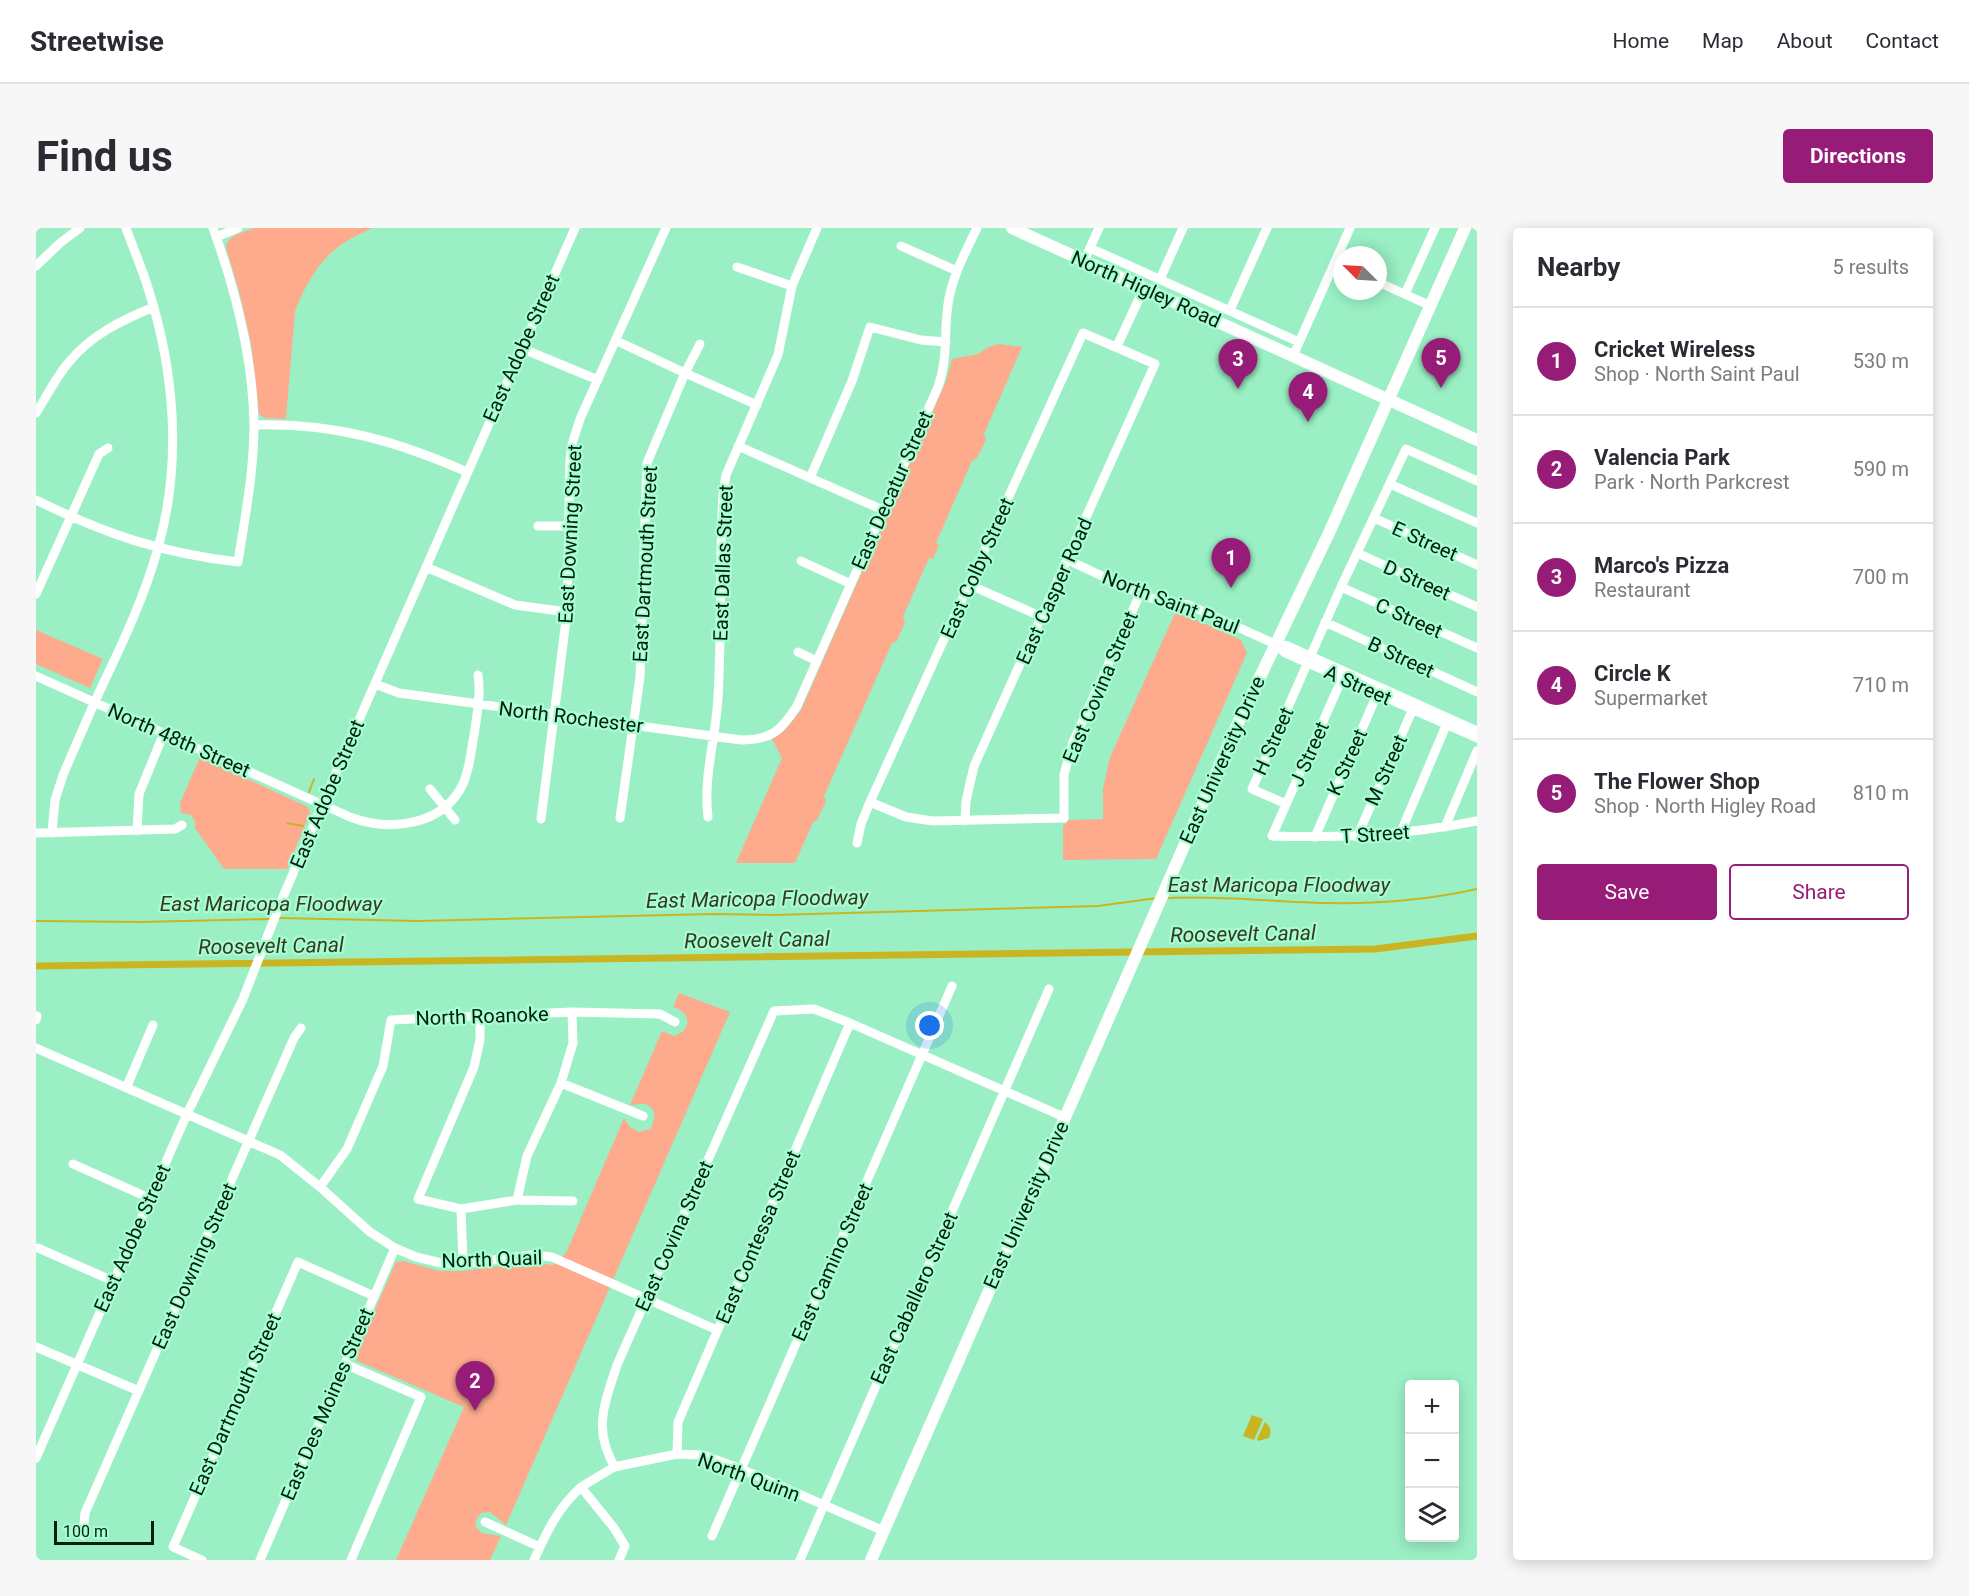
<!DOCTYPE html>
<meta charset="utf-8">
<style>
body{margin:0;font-family:Roboto,sans-serif;background:#f7f7f7;color:#2b2b33}
.controls{position:absolute;right:18px;bottom:18px;display:grid;overflow:hidden;border-radius:6px;box-shadow:0 3px 15px #0003}
.controls button{width:54px;height:54px;display:grid;place-items:center;padding:0;border:0;border-bottom:2px solid #e1e1e2;background:#fff;color:#2b2b33;font:30px sans-serif}
.compass{position:absolute;left:1297px;top:18px;width:54px;height:54px;border-radius:50%;background:#fff;box-shadow:0 3px 15px #0003;rotate:294deg}
.scale{position:absolute;left:18px;bottom:15px;width:100px;box-sizing:border-box;padding-left:6px;border:3px solid #001f10;border-top:0;font-size:16px;line-height:21px;white-space:nowrap;color:#001f10;-webkit-text-stroke:4px #a7fed1;paint-order:stroke}
.you{position:absolute;left:894px;top:798px;width:21px;height:21px;margin:-15px;border:4px solid #fff;border-radius:50%;background:#1a73e8;box-shadow:0 0 0 9px #1a73e833}
.badge{display:grid;place-items:center;width:39px;height:39px;border-radius:50%;background:#961c77;color:#fff;font-size:20px;font-weight:700}
.pin{position:absolute;translate:-50% -50px;filter:drop-shadow(0 2px 3px #0008)}
.pin::after{content:'';position:absolute;top:32px;width:21px;height:18px;background:inherit;clip-path:polygon(0 0,100% 0,50% 100%)}
.list{margin:0;padding:0;list-style:none}
h2{display:flex;justify-content:space-between;align-items:center;height:78px;margin:0;padding:0 24px;font-size:26px}
h2 small{font-size:20px;font-weight:400;color:#7c7c81}
.list li{display:grid;grid-template-columns:39px 1fr auto;gap:18px;align-items:center;box-sizing:border-box;height:108px;padding:0 24px;border-top:2px solid #e1e1e2}
.list b{display:block;font-size:22px;white-space:nowrap}
.list p{margin:0;font-size:20px;white-space:nowrap;color:#7c7c81}
.list em{font-size:20px;font-style:normal;color:#7c7c81}
.actions{display:flex;gap:12px;padding:18px 24px}
.actions a{flex:1;padding:14px 0;border:2px solid #961c77;border-radius:6px;text-align:center;font-size:21px;color:#961c77}
.actions .main{background:#961c77;color:#fff}
.icon{flex:none;width:33px;height:33px;fill:none;stroke:currentColor;stroke-width:2;stroke-linecap:round;stroke-linejoin:round}
.map{position:relative;flex:none;width:1441px;height:1332px;overflow:hidden;border-radius:6px}
header{display:flex;align-items:center;gap:36px;box-sizing:border-box;height:84px;padding:0 30px;background:#fff;border-bottom:2px solid #e1e1e2}
header strong{font-size:28px}
nav{display:flex;gap:33px;margin-inline-start:auto;font-size:21px}
.intro{display:flex;align-items:center;justify-content:space-between;box-sizing:border-box;height:144px;padding:0 36px}
h1{margin:0;font-size:42px}
.button{padding:15px 27px;border-radius:6px;background:#961c77;color:#fff;font-size:21px;font-weight:700}
main{display:flex;gap:36px;padding:0 36px}
aside{flex:1;background:#fff;border-radius:6px;box-shadow:0 3px 15px #0003}
.map>svg:first-child{display:block}
</style>
<header>
<strong>Streetwise</strong>
<nav><a>Home</a><a>Map</a><a>About</a><a>Contact</a></nav>
</header>
<div class="intro"><h1>Find us</h1><a class="button">Directions</a></div>
<main>
<div class="map">
<svg width="1441" height="1332" viewBox="0 0 1441 1332">
<rect width="100%" height="100%" fill="#9af0c4"/>
<!-- green -->
<path fill="#fdaa8d" d="M218 0H336C325 6 312 11 302 19 282 34 268 60 259 83L250 191 229 190 223 186 215 115 203 63 190 20C191 7 207 5 218 0Z
M963 116 986 119 948 206 950 212 941 230 936 233 900 315 903 317 897 331 893 330 867 389 869 394 861 413 856 415 788 568 790 573 781 592 777 594 759 635H700L746 530 736 511 748 503 765 482 910 153 916 131 942 126 952 119Z
M1140 383 1205 412 1211 425 1120 631 1027 632V598L1033 592 1067 591V561L1074 529Z
M0 402 67 431 54 460 0 436Z
M164 529 272 579 274 586 272 590 251 641H188L159 600V593L155 587 145 585 144 575Z
M643 765 694 784 470 1297 454 1284 445 1285 440 1292V1299L446 1305 465 1308 454 1332H360L428 1179 321 1133 320 1125 360 1034 367 1033 404 1043H427L493 1034 517 1037 530 1025 588 890 594 899 603 904 614 901C620 892 621 880 609 876 604 875 599 877 594 877L626 803 638 808C657 802 655 784 637 779Z"/>
<!-- water -->
<path fill="#c9b522" d="M1216 1187 1227 1191 1218 1212 1207 1208Z
M1229 1194C1235 1199 1236 1203 1233 1210L1222 1213 1221 1211Z"/>
<g fill="none" stroke-linecap="round" stroke-linejoin="round">
<!-- stream -->
<path stroke="#c9b522" stroke-width="2" d="M273 564 278 551
M251 595 267 598
M1130 670C1184 667 1237 674 1290 675 1340 676 1392 672 1441 661
M243 690 382 693 677 686 738 687 1062 678 1121 670
M0 693 106 694 234 691"/>
<!-- canal -->
<path stroke="#c9b522" stroke-width="7" d="M0 738 1339 721 1441 708"/>
<!-- minor -->
<path stroke="#fff" stroke-width="9" d="M180 9 202 0
M865 18 921 43
M1054 20 1263 114
M1048 33 1063 0
M0 38 24 15 44 0
M701 39 756 58
M1124 51 1147 0
M1342 54 1395 78
M1369 66 1399 0
M1194 82 1231 0
M581 113 649 145 721 177
M1081 118 1108 60
M485 120 562 152
M1257 128 1314 0
M0 185C11 168 20 149 33 134 55 107 86 92 118 79
M218 197C295 194 361 213 431 244
M702 218 847 282
M774 250 816 153 834 99 885 112 910 114
M1354 256 1441 295
M0 272C69 306 125 325 202 334 209 289 218 243 218 197 217 129 200 63 177 0
M1338 290 1441 337
M502 298H532
M1321 325 1441 379
M1032 332 1104 366 1121 372 1153 377 1239 416 1252 418 1441 503
M765 333 815 356
M390 339 479 377 531 384
M934 357 1006 389
M1305 359 1441 420
M0 366 63 226 72 220
M1289 394 1441 464
M1241 417 1249 425 1441 510
M762 424 781 433
M1309 444 1236 608C1307 610 1372 607 1441 593
M0 448 314 589C354 604 407 598 427 556 434 540 435 523 438 507 441 487 445 467 442 447
M339 456 363 465 705 512C735 512 745 503 761 478L902 159C913 128 907 101 913 70 918 45 930 23 941 0
M394 561 419 592
M834 574 870 589 897 593 1028 590V547L1037 514 1104 366
M1250 576 1216 561 1305 359 1370 221 1441 253
M672 589C667 549 680 509 682 469 686 402 683 334 687 266L690 247 742 127 756 58 781 0
M584 590 604 449 611 235 649 145 664 116
M505 591 531 384 534 232 536 216 544 191 630 0
M1409 599 1441 523
M101 603 103 566 128 505
M0 605 139 601 146 597
M16 605 19 572 27 547C40 517 53 486 67 456 88 412 109 367 122 320 146 235 139 144 112 60 106 40 97 20 90 0
M1364 606 1412 493
M1279 609 1343 462
M1321 609 1379 476
M821 615 825 596 834 574 1047 105 1119 136 938 538 930 573 929 593
M444 787V812L438 839 382 971 425 981 481 972 537 973
M0 792 1 788
M0 820 244 927 284 959 334 1004 359 1020 380 1029 405 1035 427 1036 495 1027 516 1029 681 1102
M525 855 607 888
M91 858 117 797
M37 936 113 970
M284 959 311 921 347 838 355 792 536 784 624 786 639 794
M481 972 491 928 525 855 537 815 536 784
M425 981 427 1036
M2 1020 77 1053
M0 1119 103 1163
M309 1136 385 1169 315 1332
M641 1226 642 1194 814 795
M0 1230 151 886 207 771 244 676 301 542 539 0
M578 1239C575 1231 571 1224 569 1216 561 1190 573 1162 581 1137L738 783 778 781 814 795 1028 889
M449 1294 504 1319
M47 1307 49 1285 258 810 265 800
M676 1308 916 758
M166 1332 137 1319 262 1034 338 1068
M224 1332 359 1020
M498 1332C511 1303 522 1280 545 1259
M583 1332 589 1318 578 1300 545 1259 578 1239 641 1226 667 1227 705 1241 848 1303
M764 1332 1013 761"/>
<!-- major -->
<path stroke="#fff" stroke-width="12" d="M976 0 1441 212
M835 1332 1202 495 1293 305 1429 0"/>
</g>
<g text-anchor="middle" dominant-baseline="central" stroke-width="4.5" stroke-linejoin="round" paint-order="stroke">
<!-- street labels -->
<g font-size="20" fill="#001f10" stroke="#a7fed1">
<text transform="translate(1110 61) rotate(24)">North Higley Road</text>
<text transform="translate(485 120) rotate(-66)">East Adobe Street</text>
<text transform="translate(856 262) rotate(-66)">East Decatur Street</text>
<text transform="translate(534 306) rotate(-87)">East Downing Street</text>
<text transform="translate(1389 313) rotate(24)">E Street</text>
<text transform="translate(687 335) rotate(-88)">East Dallas Street</text>
<text transform="translate(609 336) rotate(-87)">East Dartmouth Street</text>
<text transform="translate(941 340) rotate(-66)">East Colby Street</text>
<text transform="translate(1381 352) rotate(24)">D Street</text>
<text transform="translate(1018 363) rotate(-66)">East Casper Road</text>
<text transform="translate(1135 374) rotate(21)">North Saint Paul</text>
<text transform="translate(1373 390) rotate(24)">C Street</text>
<text transform="translate(1365 429) rotate(25)">B Street</text>
<text transform="translate(1322 457) rotate(24)">A Street</text>
<text transform="translate(1064 459) rotate(-67)">East Covina Street</text>
<text transform="translate(535 489) rotate(7)">North Rochester</text>
<text transform="translate(143 512) rotate(24)">North 48th Street</text>
<text transform="translate(1237 513) rotate(-66)">H Street</text>
<text transform="translate(1273 526) rotate(-66)">J Street</text>
<text transform="translate(1186 532) rotate(-66)">East University Drive</text>
<text transform="translate(1311 534) rotate(-66)">K Street</text>
<text transform="translate(1350 542) rotate(-66)">M Street</text>
<text transform="translate(291 566) rotate(-67)">East Adobe Street</text>
<text transform="translate(1339 606) rotate(-4)">T Street</text>
<text transform="translate(446 788) rotate(-2)">North Roanoke</text>
<text transform="translate(990 977) rotate(-66)">East University Drive</text>
<text transform="translate(638 1008) rotate(-66)">East Covina Street</text>
<text transform="translate(722 1009) rotate(-67)">East Contessa Street</text>
<text transform="translate(96 1010) rotate(-66)">East Adobe Street</text>
<text transform="translate(456 1031) rotate(-2)">North Quail</text>
<text transform="translate(796 1034) rotate(-66)">East Camino Street</text>
<text transform="translate(158 1038) rotate(-66)">East Downing Street</text>
<text transform="translate(878 1070) rotate(-66)">East Caballero Street</text>
<text transform="translate(199 1176) rotate(-66)">East Dartmouth Street</text>
<text transform="translate(291 1176) rotate(-67)">East Des Moines Street</text>
<text transform="translate(713 1249) rotate(20)">North Quinn</text>
</g>
<!-- water labels -->
<g font-size="21" font-style="italic" fill="#3a3720" stroke="#a7fed1">
<text x="1243" y="657">East Maricopa Floodway</text>
<text transform="translate(721 671) rotate(-1)">East Maricopa Floodway</text>
<text x="235" y="676">East Maricopa Floodway</text>
<text transform="translate(1207 706) rotate(-1)">Roosevelt Canal</text>
<text transform="translate(721 712) rotate(-1)">Roosevelt Canal</text>
<text transform="translate(235 718) rotate(-1)">Roosevelt Canal</text>
</g>
</g>
</svg>
<div class="controls">
<button>+</button>
<button>−</button>
<button><svg class="icon" aria-label="layers" viewBox="0 0 24 24"><path d="M12 4l9 5-9 5-9-5zM3 14l9 5 9-5"/></svg></button>
</div>
<svg class="compass" viewBox="-18 -18 36 36"><path d="M0-13l5 13h-10z" fill="#e53935"/><path d="M0 13l5-13h-10z" fill="#7c7c81"/></svg>
<div class="scale">100 m</div>
<div class="you"></div>
<div class="pin badge" style="left:1195px;top:360px">1</div>
<div class="pin badge" style="left:439px;top:1183px">2</div>
<div class="pin badge" style="left:1202px;top:161px">3</div>
<div class="pin badge" style="left:1272px;top:194px">4</div>
<div class="pin badge" style="left:1405px;top:160px">5</div>
</div>
<aside>
<h2>Nearby<small>5 results</small></h2>
<ul class="list">
<li><span class="badge">1</span><div><b>Cricket Wireless</b><p>Shop · North Saint Paul</p></div><em>530 m</em></li>
<li><span class="badge">2</span><div><b>Valencia Park</b><p>Park · North Parkcrest</p></div><em>590 m</em></li>
<li><span class="badge">3</span><div><b>Marco's Pizza</b><p>Restaurant</p></div><em>700 m</em></li>
<li><span class="badge">4</span><div><b>Circle K</b><p>Supermarket</p></div><em>710 m</em></li>
<li><span class="badge">5</span><div><b>The Flower Shop</b><p>Shop · North Higley Road</p></div><em>810 m</em></li>
</ul>
<div class="actions"><a class="main">Save</a><a>Share</a></div>
</aside>
</main>
